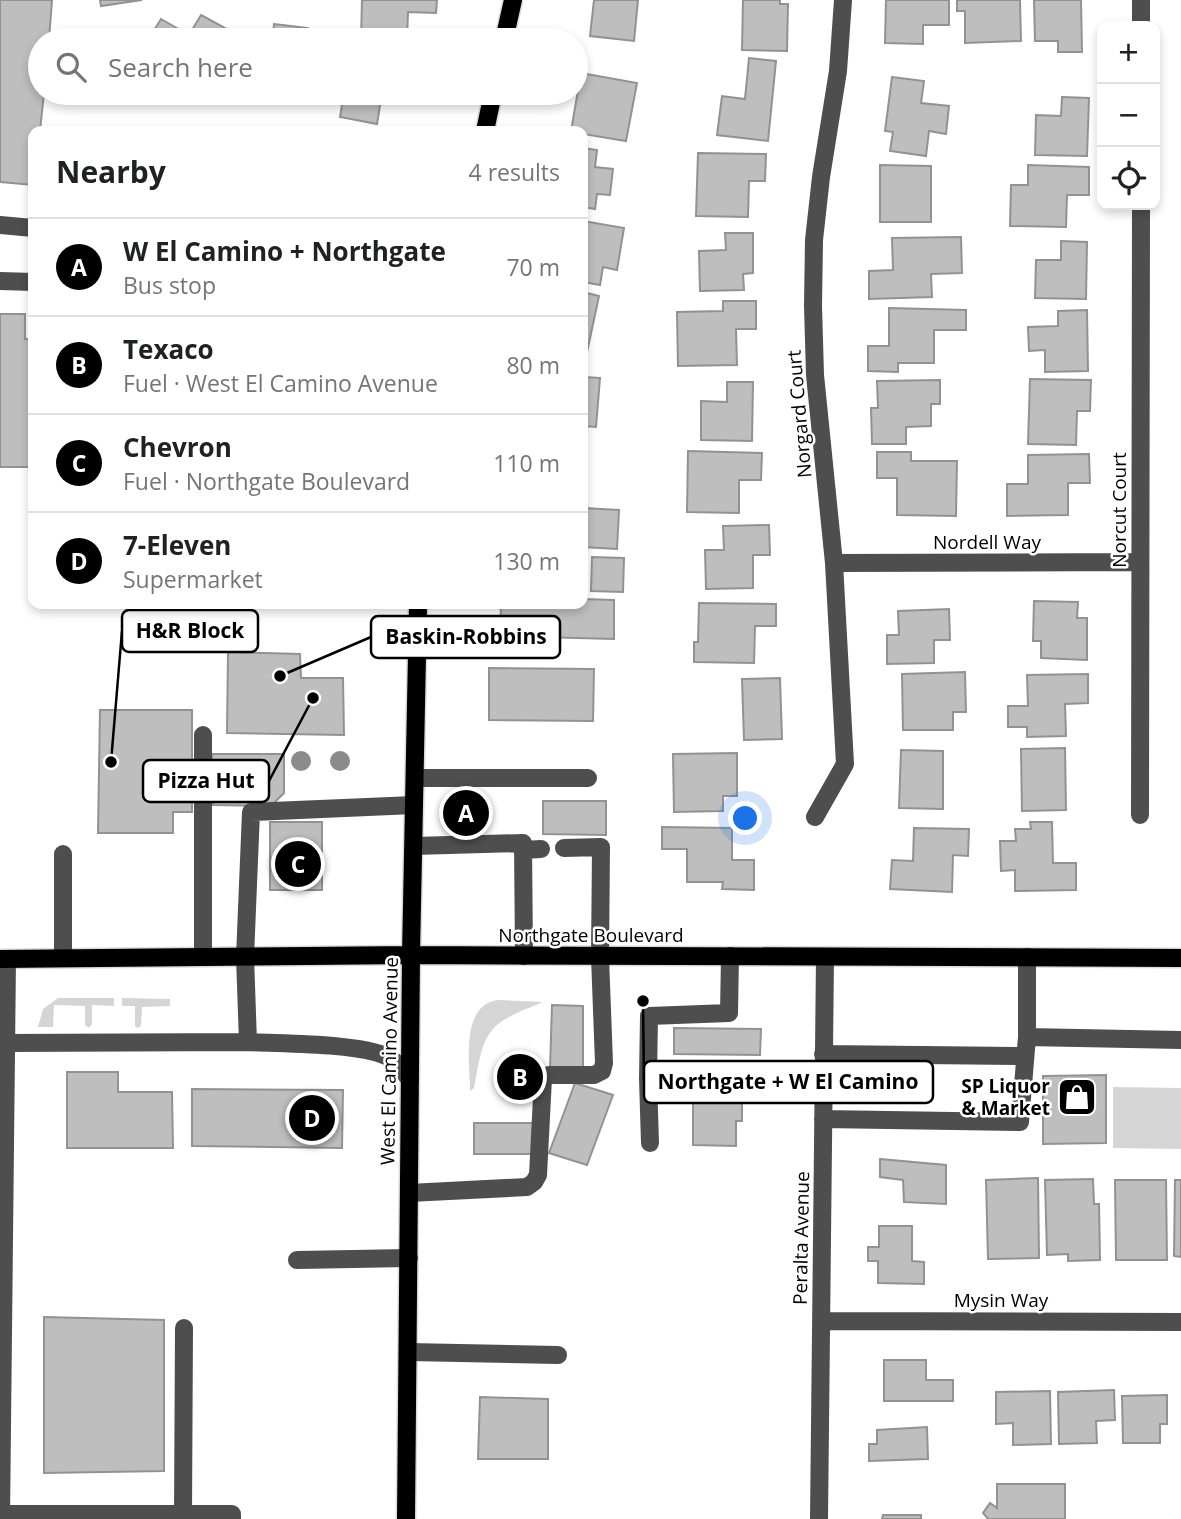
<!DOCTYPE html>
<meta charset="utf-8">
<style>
body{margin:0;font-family:"Open Sans",sans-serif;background:#f6f6f6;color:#202124}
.controls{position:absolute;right:21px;top:21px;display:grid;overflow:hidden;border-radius:14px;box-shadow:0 4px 10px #0003}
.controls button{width:63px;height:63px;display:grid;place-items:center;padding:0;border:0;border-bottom:2px solid #e0e0e0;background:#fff;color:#202124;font:35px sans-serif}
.you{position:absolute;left:746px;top:819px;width:24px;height:24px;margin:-18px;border:5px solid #fff;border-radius:50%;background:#1a73e8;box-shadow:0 0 0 10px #1a73e833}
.badge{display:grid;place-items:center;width:46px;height:46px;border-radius:50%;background:#000;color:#fff;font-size:23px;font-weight:700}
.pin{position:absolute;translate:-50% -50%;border:4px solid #fff;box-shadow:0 2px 7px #0006}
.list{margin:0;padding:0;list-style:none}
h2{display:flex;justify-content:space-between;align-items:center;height:91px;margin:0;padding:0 28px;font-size:30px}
h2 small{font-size:23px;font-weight:400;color:#757577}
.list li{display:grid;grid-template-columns:46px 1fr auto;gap:21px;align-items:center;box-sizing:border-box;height:98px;padding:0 28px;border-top:2px solid #e0e0e0}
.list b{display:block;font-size:26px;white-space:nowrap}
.list p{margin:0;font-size:23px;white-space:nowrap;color:#757577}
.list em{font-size:23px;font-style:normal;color:#757577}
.icon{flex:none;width:38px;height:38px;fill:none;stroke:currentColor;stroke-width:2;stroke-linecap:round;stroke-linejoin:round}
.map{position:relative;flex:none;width:1181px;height:1519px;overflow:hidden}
.search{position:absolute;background:#fff;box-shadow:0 4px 10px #0003;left:28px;top:28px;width:560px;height:77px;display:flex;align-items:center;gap:18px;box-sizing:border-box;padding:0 24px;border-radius:38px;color:#757577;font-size:26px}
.panel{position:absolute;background:#fff;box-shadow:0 4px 10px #0003;left:28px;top:126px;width:560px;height:483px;border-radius:14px}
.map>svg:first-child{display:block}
</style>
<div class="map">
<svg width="1181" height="1519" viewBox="0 0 1181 1519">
<rect width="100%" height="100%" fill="#fff"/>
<!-- green -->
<path fill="#d5d5d5" d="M58 998H114V1006L92 1005V1024L89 1028 85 1025V1006L54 1005 53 1027H38L43 1009Z
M122 998 170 999V1006L142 1007 141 1026 137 1028 135 1026V1006H122Z
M498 1000 543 1002C529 1008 503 1017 493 1029 480 1043 478 1069 474 1088L470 1091C470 1063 460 1005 498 1000Z
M1113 1087 1181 1088V1149L1113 1148Z"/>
<!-- building -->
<path fill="#bebebe" stroke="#929292" stroke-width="2" d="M0 0H52L49 40H40V93H44L40 131H33V185L0 182Z
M100 0H142L101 6Z
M362 0H437L436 13 408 12 407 40H361Z
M594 0H638L634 41 590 36Z
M743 0H780V4H788L787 51 742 50Z
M886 0H949V25H923V44L885 43Z
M957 0H1020L1021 41 965 43V11H957Z
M1034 0H1081L1082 52H1058V41H1035Z
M201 15 227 29 220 40H148L161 19 189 35Z
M274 24 308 28 306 40H245L246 31 273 34Z
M749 58 776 61 768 141 717 135 722 96 745 99Z
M581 73 637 83 626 141 583 134V131H571Z
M892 77 924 81 921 103 949 106 946 134 929 131 926 156 890 151 893 132 885 131Z
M239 93H274L273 103 238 100Z
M344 93H382L377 124 340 117Z
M386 93H419L418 98Z
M1062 97 1089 98 1087 156 1035 155 1036 115 1061 116Z
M583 148 597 150 595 167 613 169 610 195 597 194 595 209 583 207Z
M698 153 766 154 765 181H749L748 217 696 216Z
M880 165 931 166V222H880Z
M1028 165 1089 167V195H1067L1066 227 1010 226 1011 185H1028Z
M583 221 624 228 617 270 603 267 600 285 583 282Z
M725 233H753V273L743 274 744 290 700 291 699 251 726 250Z
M961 237 962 273 931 274 932 297 869 299V271L893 270 892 238Z
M1061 241 1087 242 1086 299 1035 298 1036 260H1061Z
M583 292 599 296 586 357H583Z
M723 301H756V329H736L737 365 678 366 677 312 723 311Z
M889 308 966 310V330H934V363H898V372L868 371V346H889Z
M1087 310 1088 371 1045 372V350L1029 351 1028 327 1058 326V311Z
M0 314H25V339H33V467H0Z
M583 377 600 378 596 427 583 426Z
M1030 379 1091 380 1090 411H1077L1076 445 1028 444Z
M940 380V404H931V426L906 427V444H872L871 408H878L877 381Z
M727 382H753L752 441 701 440V401L727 402Z
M688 451 762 453 761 480H739V513L687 512Z
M877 452H911V461H957L956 516 897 515V478H877Z
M1089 454 1090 483H1068V515L1007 516V484H1028V455Z
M583 508 619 510 617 549 583 547Z
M769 525 770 555H753V588L706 589 705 550H724L723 526Z
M592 557 624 558 623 592 591 591Z
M583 599 614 600V639L500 636 501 604H583Z
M1034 601 1078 602 1077 618H1087V660L1041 658V641H1033Z
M699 603 776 604V626H755L754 663 694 662V642H698Z
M949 609 950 640H934V663L887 664V635H899L898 611Z
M228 652 300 654 301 678H343L344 735 227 733Z
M489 668 594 669 593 721 489 720Z
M965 672 966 712H953V730H903L902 674Z
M1088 674V703L1065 704 1066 736 1027 737V727H1008V706H1028L1027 675Z
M780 678 782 739 744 740 742 679Z
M100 710H192V812H173V833H98Z
M1065 748 1066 810 1022 811 1021 749Z
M901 750 943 751V809L899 808Z
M737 753V796H723V811L674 812 673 754Z
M212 754H284V793L271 806 213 805Z
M543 801H606V835L543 834Z
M270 822H322V890H270Z
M1030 822H1052L1053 863H1076V890L1015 891V870L1001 871 1000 841H1016L1015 829H1031Z
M662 827 732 828V860H754V890L722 889 723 882H687V849H662Z
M914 828 969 829 968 856 953 855 952 892 890 889 892 860 913 861Z
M552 1005 583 1006V1069H550Z
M674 1028 761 1029 760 1055 674 1054Z
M67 1072H118V1092H172L173 1148H67Z
M1106 1075V1143L1043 1144V1076Z
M575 1083 613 1095 587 1165 549 1153Z
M693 1088H742V1121H736V1146L693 1145Z
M192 1089 343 1090 342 1148 192 1146Z
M474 1123H536V1154H474Z
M880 1159 946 1165V1204L904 1202 903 1180 880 1177Z
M1038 1178 1039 1258 988 1259 986 1180Z
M1093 1179 1094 1204H1099L1100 1260 1068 1261V1254L1047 1255 1045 1180Z
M1115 1180H1166L1167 1260H1116Z
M1175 1180H1181V1257L1174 1256Z
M879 1226H912V1261L924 1262V1284L878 1283V1261H868V1247H879Z
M44 1317 164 1320V1471L44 1473Z
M884 1360H926V1380H953V1401H884Z
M1114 1390 1115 1420 1096 1421 1097 1443 1059 1444 1058 1392Z
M1050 1391 1051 1444 1013 1445V1423L996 1424V1392Z
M1167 1395V1424H1160V1443H1123L1122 1396Z
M480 1397 548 1399V1459H478Z
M927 1427 928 1459 869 1461V1444H877V1430Z
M997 1484H1065V1519H988L983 1513 990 1503 997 1508Z
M883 1515H921V1519H882Z"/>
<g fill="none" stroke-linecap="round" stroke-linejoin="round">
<!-- major casing -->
<g stroke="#dbdbdb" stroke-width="21">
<path id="major" d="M504 40 513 0
M485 131 493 93
M0 959 411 955 1181 958
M406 1519 411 955 418 604"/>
</g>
<!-- minor -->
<path stroke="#4e4e4e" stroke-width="18" d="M1141 26V0
M0 225 33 228
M0 281 33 282
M834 563 1140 562
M415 778H588
M1140 815 1141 205
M815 817 845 764 834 563 815 375 813 306 814 240 821 177 838 71 843 0
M414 846 523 843 524 956
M523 850 541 849
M203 957V735
M63 958V854
M1027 1037 1181 1040
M248 1042C283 1044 356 1043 386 1056 396 1060 403 1072 410 1079
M6 1043 248 1042 245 957 251 812 414 805
M823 1054 1024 1056
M648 1079 649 1016 729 1013 730 956
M823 1119 1020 1122 1027 1037V957
M650 1143 648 1079 823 1076
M409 1193 527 1187 534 1182 538 1175 543 1078 549 1075H594L602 1071 604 1063 600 957 601 847 564 848
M297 1260 409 1258
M821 1321 1181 1322
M408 1352 558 1355
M1 1514H232V1519
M183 1514 184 1328
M1 1519 7 959
M819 1519 825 957"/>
<!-- major -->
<use href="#major" stroke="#000" stroke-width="18"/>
</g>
<!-- trees -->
<g fill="#8b8b8b">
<circle cx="301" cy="761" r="10"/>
<circle cx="340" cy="761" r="10"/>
</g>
<!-- icons -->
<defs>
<g id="shop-square" transform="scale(2.0125)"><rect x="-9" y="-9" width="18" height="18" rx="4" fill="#000" stroke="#fff"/><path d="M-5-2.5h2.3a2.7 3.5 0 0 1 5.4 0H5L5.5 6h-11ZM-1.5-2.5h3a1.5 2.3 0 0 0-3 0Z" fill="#fff"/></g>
</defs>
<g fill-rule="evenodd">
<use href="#shop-square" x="1077" y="1097"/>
</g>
<g text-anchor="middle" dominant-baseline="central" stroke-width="5" stroke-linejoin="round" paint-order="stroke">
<!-- street labels -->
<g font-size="19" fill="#000" stroke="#fff">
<text transform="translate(799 414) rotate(-95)">Norgard Court</text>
<text transform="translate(1119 510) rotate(-90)">Norcut Court</text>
<text x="987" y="542">Nordell Way</text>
<text x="591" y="935">Northgate Boulevard</text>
<text transform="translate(389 1061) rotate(-89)">West El Camino Avenue</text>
<text transform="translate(801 1238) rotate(-89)">Peralta Avenue</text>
<text x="1001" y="1300">Mysin Way</text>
</g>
<!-- poi labels -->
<g font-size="19" font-weight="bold" fill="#000" stroke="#fff" text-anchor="end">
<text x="1050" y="1086">SP Liquor<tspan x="1050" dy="22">&amp; Market</tspan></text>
</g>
</g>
<!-- callouts -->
<path fill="none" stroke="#000" stroke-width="2.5" d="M111 762L122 631M280 676L371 637M313 698L269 781M643 1001L644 1082"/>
<g fill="#000" stroke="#fff" stroke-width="2.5">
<circle cx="111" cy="762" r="7"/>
<circle cx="280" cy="676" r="7"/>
<circle cx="313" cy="698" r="7"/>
<circle cx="643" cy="1001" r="7"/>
</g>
<g fill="#fff" stroke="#000" stroke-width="2.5">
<rect x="122" y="610" width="136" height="42" rx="7"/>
<rect x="371" y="616" width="189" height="42" rx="7"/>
<rect x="143" y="760" width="126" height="42" rx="7"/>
<rect x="644" y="1061" width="289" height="42" rx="7"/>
</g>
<g font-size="21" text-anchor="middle" font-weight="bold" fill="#000">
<text x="190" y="638">H&amp;R Block</text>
<text x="466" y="644">Baskin-Robbins</text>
<text x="206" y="788">Pizza Hut</text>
<text x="788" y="1089">Northgate + W El Camino</text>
</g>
</svg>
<div class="controls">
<button>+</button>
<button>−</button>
<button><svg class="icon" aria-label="locate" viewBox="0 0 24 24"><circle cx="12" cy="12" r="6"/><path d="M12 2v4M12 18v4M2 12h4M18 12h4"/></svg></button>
</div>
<div class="you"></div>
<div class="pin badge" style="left:466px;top:813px">A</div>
<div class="pin badge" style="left:520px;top:1077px">B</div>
<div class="pin badge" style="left:298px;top:864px">C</div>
<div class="pin badge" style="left:312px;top:1118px">D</div>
<div class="search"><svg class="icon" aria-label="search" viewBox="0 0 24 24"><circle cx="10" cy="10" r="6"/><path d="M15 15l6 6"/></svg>Search here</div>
<section class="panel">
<h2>Nearby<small>4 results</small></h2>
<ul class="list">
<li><span class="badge">A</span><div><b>W El Camino + Northgate</b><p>Bus stop</p></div><em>70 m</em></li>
<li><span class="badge">B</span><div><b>Texaco</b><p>Fuel · West El Camino Avenue</p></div><em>80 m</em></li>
<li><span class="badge">C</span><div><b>Chevron</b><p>Fuel · Northgate Boulevard</p></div><em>110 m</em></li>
<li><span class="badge">D</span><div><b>7-Eleven</b><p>Supermarket</p></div><em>130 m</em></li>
</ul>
</section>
</div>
